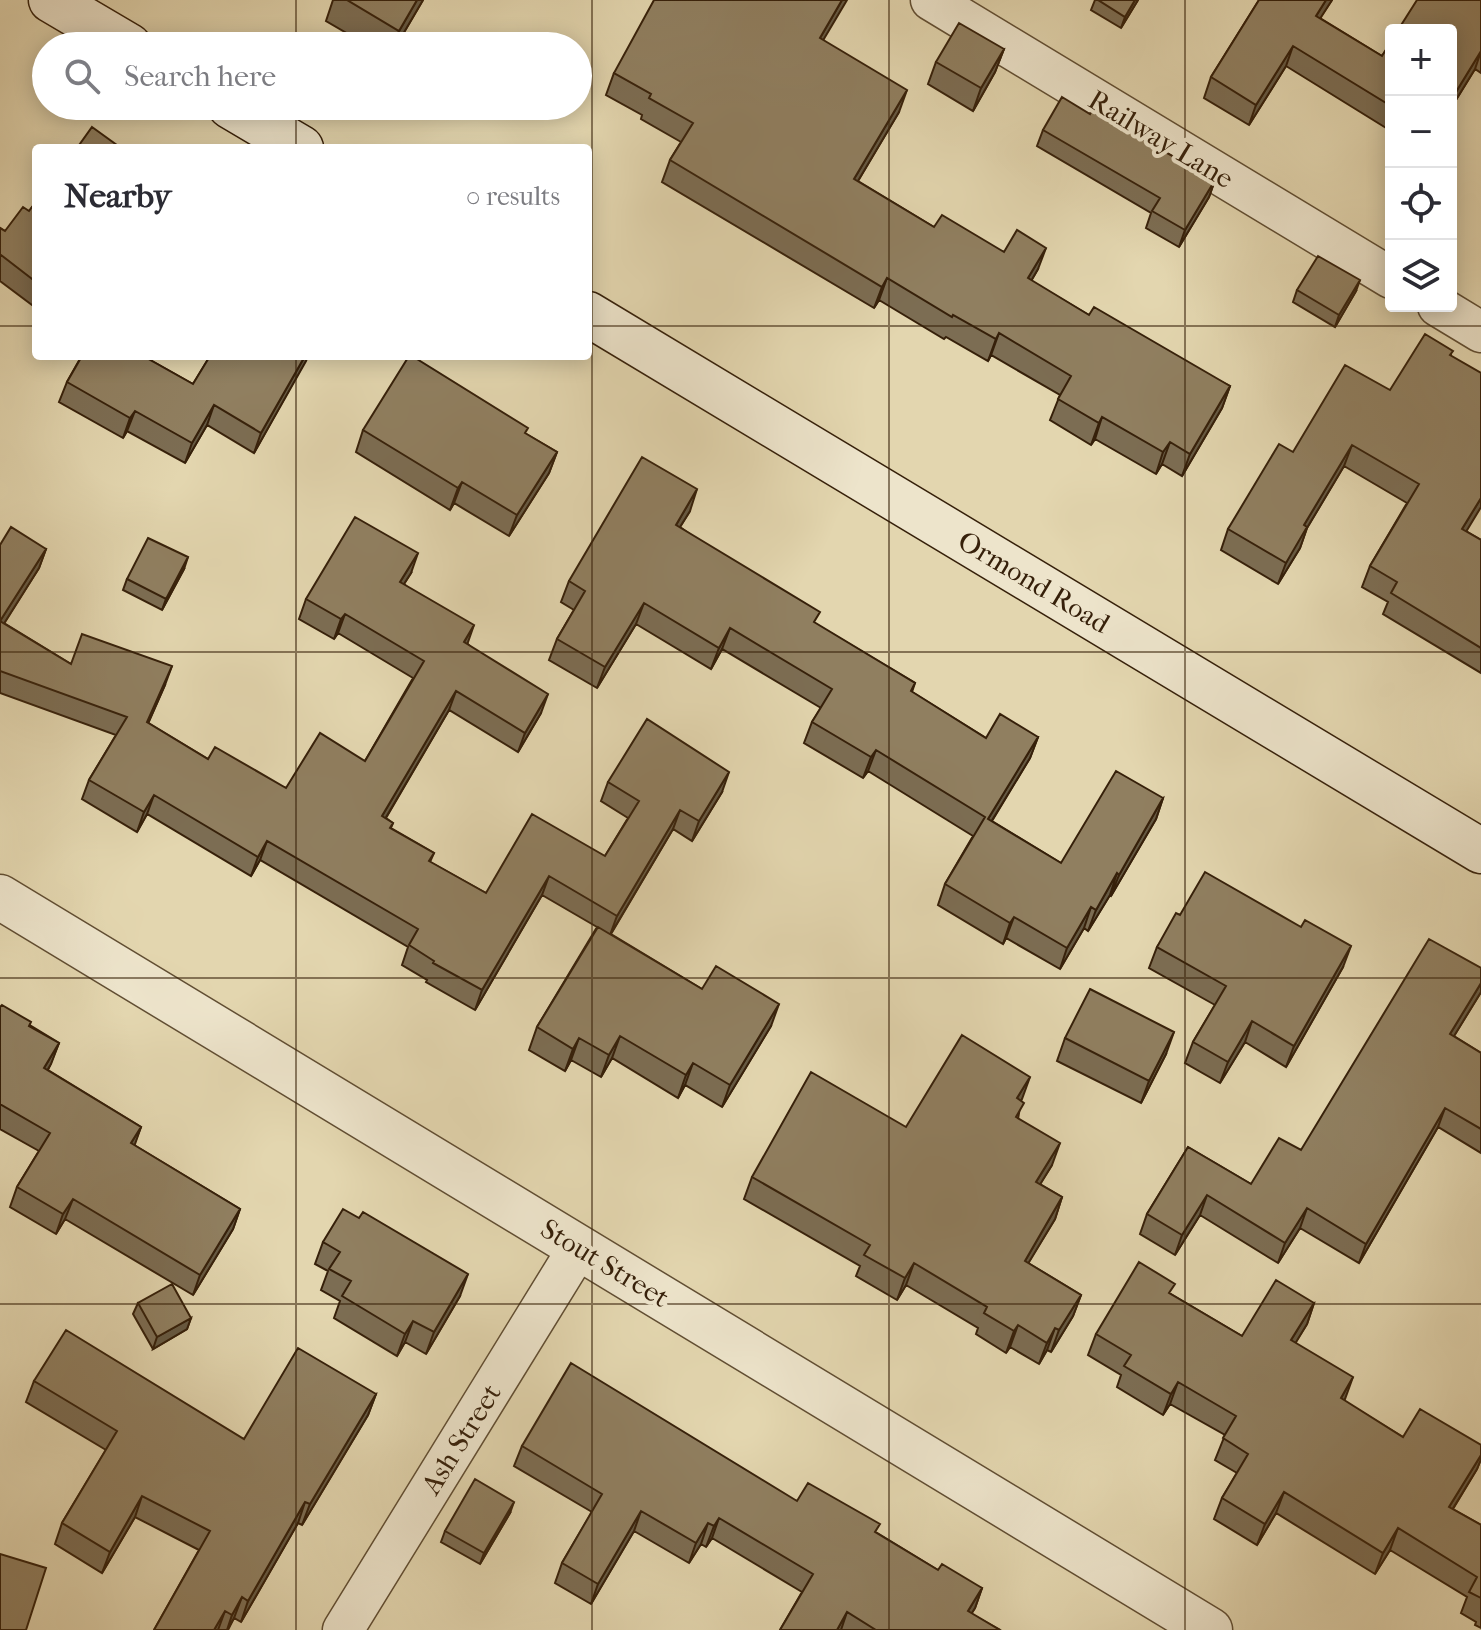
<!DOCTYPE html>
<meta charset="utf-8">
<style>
body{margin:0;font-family:"IM FELL French Canon",serif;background:#f2f2f3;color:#2b2b33}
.controls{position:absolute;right:24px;top:24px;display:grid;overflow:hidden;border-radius:8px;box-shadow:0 4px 20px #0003}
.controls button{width:72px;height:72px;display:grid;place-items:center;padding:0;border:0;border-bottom:2px solid #e1e1e2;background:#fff;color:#2b2b33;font:40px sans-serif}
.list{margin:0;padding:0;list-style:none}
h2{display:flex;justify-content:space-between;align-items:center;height:104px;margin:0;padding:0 32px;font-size:34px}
h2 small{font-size:26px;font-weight:400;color:#7c7c81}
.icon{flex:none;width:44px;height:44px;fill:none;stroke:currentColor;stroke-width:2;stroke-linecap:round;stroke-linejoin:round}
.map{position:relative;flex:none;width:1481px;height:1630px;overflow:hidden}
.search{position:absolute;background:#fff;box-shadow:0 4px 20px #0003;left:32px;top:32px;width:560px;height:88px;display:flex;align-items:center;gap:20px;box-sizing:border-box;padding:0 28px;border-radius:44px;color:#7c7c81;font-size:30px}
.panel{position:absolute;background:#fff;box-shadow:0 4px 20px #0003;left:32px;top:144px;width:560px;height:216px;border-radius:8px}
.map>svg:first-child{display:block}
</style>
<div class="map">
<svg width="1481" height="1630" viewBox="0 0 1481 1630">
<rect width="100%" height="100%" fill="#e3d6af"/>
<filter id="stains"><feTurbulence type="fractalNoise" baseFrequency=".0025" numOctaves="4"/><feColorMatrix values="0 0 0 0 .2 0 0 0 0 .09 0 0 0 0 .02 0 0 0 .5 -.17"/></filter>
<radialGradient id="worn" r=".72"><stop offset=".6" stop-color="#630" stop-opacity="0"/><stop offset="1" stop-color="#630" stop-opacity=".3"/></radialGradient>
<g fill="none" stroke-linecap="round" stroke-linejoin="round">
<!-- minor casing -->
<g stroke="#614e33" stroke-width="43">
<path id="minor" d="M931 0 1391 278
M1438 306 1481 332
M343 1630 579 1247"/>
</g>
<!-- tertiary casing -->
<g stroke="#614e33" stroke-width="47">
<path id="tertiary" d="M0 897 1210 1630"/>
</g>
<!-- secondary casing -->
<g stroke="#36200a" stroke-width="47">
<path id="secondary" d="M51 0 129 46
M230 106 301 148
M588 314 1481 851"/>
</g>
<!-- minor -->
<use href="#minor" stroke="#ede4cb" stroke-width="40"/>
<!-- tertiary -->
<use href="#tertiary" stroke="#ede4cb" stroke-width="44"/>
<!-- secondary -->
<use href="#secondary" stroke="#ede4cb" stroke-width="44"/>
</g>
<!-- wall -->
<path fill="#7c6d53" stroke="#36200a" stroke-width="2" d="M333 0H423L396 46H369L326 21Z
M1095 0H1138L1121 28 1091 10Z
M1259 0H1332L1320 18 1382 56 1391 42V131L1286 66 1249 125 1204 98 1211 77Z
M1481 0V73L1475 69 1451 108V30Z
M823 40 899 112 858 181 934 227 1004 252 1038 269 1031 281 1089 315 1230 386 1222 408 1182 476 1162 464 1156 474 1095 439 1091 445 1050 420 1060 395 991 355 988 361 946 337 944 339 879 300 874 308 662 182 670 160 681 142 641 119 642 115 606 95 614 73Z
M1004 49 995 72 973 111 928 84 936 62Z
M1090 114 1126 130 1215 180 1209 197 1179 247 1146 228 1151 213 1037 146 1043 130Z
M36 202V308L0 281V228L5 231 29 211Z
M1297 290 1356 291 1335 327 1293 302Z
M1451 355 1466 531 1481 540V673L1383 614 1388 602 1362 587 1370 566 1407 503 1344 466 1307 528 1300 548 1278 584 1221 550 1228 529 1293 452 1390 390Z
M80 356H143L193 384 210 356H308L254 453 207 425 185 463 127 431 123 438 59 402 67 382 81 357Z
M363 430 526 434 557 452 549 473 509 536 454 503 450 510 356 452Z
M690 511 680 527 816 624 915 683 912 692 986 738 1038 737 1030 758 992 821 1061 863 1163 798 1156 819 1111 896 1110 895 1088 931 1084 928 1060 969 1006 938 1003 944 938 905 945 884 973 836 868 771 863 778 804 743 812 722 821 708 722 649 711 669 636 624 597 688 549 660 557 639 574 610 561 602 569 581Z
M0 545 46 549 39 568 4 623 71 664 165 685 148 723 208 759 286 788 365 761 413 678 338 633 334 639 299 619 306 599 411 573 404 584 541 713 518 752 449 710 386 818 393 823 391 828 434 853 430 862 486 893 605 856 628 818 601 801 608 782 722 792 692 841 673 829 611 934 702 989 771 1026 722 1107 685 1085 678 1098 612 1058 601 1077 571 1060 565 1071 529 1050 537 1027 597 927 542 895 475 1010 426 982 427 980 402 965 408 947 260 860 251 876 147 814 137 832 82 799 89 780 116 735 0 693Z
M184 569 162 610 123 590 127 579Z
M1180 915 1343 967 1286 1067 1245 1042 1220 1083 1185 1063 1193 1042 1215 1005 1149 968 1157 947Z
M1481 992 1454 1036 1481 1053V1153L1438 1127 1359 1263 1300 1228 1278 1263 1200 1215 1175 1255 1140 1234 1147 1214 1188 1147 1251 1184 1301 1150Z
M0 1007 59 1043 48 1070 141 1127 134 1145 240 1209 233 1229 193 1295 65 1219 56 1234 10 1207 17 1187 39 1151 0 1129Z
M1065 1038 1166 1054 1141 1103 1057 1061Z
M1021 1101 1018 1119 1052 1165 1040 1184 1062 1197 1055 1219 1028 1263 1081 1295 1073 1316 1051 1352 1047 1350 1039 1364 1010 1347 1006 1353 976 1334 978 1328 906 1285 897 1300 856 1276 860 1266 744 1199 752 1177 906 1127Z
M323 1242 460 1296 426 1354 405 1342 397 1356 334 1318 340 1301 321 1290 328 1271 315 1264Z
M1171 1294 1242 1336 1314 1303 1307 1324 1295 1343 1344 1401 1403 1437 1481 1445V1459L1477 1469 1453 1509 1481 1525V1628L1475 1625 1476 1622 1461 1613 1467 1597 1390 1550 1375 1574 1276 1513 1257 1545 1214 1519 1222 1498 1237 1473 1215 1460 1225 1435 1170 1404 1163 1415 1117 1387 1121 1375 1088 1355 1096 1334Z
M138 1303 191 1318 187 1329 153 1349 133 1314Z
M34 1381 244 1439 376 1394 368 1415 302 1525 298 1523 241 1622 234 1618 228 1630H154L199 1550 135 1517 102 1573 55 1544 62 1523 106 1450 26 1402Z
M522 1446 797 1501 877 1533 938 1570 982 1588 975 1608 971 1614 1000 1630H780L802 1592 712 1538 706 1547 701 1544 689 1563 634 1531 591 1604 555 1583 562 1563 592 1512 514 1466Z
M510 1513 480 1564 441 1542 445 1531Z"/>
<!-- shaded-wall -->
<path fill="#655943" stroke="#36200a" stroke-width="2" d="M417 0H423L396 46H393L399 31Z
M842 0H847L812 59 820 38Z
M1135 0H1138L1121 28 1125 17Z
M1326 0H1332L1309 36 1316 16Z
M1293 46 1286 66 1249 125 1256 105Z
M1004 49 995 72 973 111 981 88Z
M1481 51 1475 69 1451 108V100Z
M907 90 899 112 846 201 854 179Z
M1215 180 1209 197 1179 247 1185 230Z
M1046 248 1038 269 1020 300 1028 278Z
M887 278 879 300 874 308 882 287Z
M1360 280 1356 291 1335 327 1339 315Z
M999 333 991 355 988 361 996 339Z
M305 356H308L306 361 254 453 261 433Z
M1230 386 1222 408 1182 476 1190 454Z
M214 405 207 425 185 463 192 443Z
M135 411 127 431 123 438 130 418Z
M1102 417 1095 439 1091 445 1099 423Z
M1170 442 1162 464 1156 474 1163 452Z
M1352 445 1344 466 1307 528 1300 548 1278 584 1286 563 1304 525Z
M557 452 549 473 509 536 517 515Z
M462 482 454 503 450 510 458 488Z
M697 489 690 511 668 546 676 525Z
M1481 498V507L1455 550 1462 529Z
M46 549 39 568 0 630V621Z
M418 553 411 573 393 601 400 582Z
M188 557 184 569 162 610 166 599Z
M644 603 636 624 597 688 605 667Z
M345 614 338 633 334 639 341 619Z
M474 625 467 645 464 642Z
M730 628 722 649 711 669 719 648Z
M172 666 165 685 140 742 147 722Z
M456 691 449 710 375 836 382 816Z
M548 694 541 713 518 752 525 733Z
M1038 737 1030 758 980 840 988 819Z
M876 750 868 771 863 778 871 757Z
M729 772 722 792 692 841 699 821Z
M154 795 147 814 137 832 144 812Z
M1163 798 1156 819 1111 896 1119 875Z
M680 810 673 829 610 935 617 916Z
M267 841 260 860 251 876 258 857Z
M1117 873 1110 895 1088 931 1096 910Z
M549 876 542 895 475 1010 482 990Z
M1091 907 1084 928 1060 969 1067 948Z
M1014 917 1006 938 1003 944 1010 923Z
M1351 946 1343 967 1286 1067 1294 1046Z
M1481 983V992L1443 1054 1450 1034Z
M779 1004 771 1026 722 1107 730 1085Z
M1252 1021 1245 1042 1220 1083 1228 1062Z
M1174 1032 1166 1054 1141 1103 1149 1081Z
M620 1036 612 1058 601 1077 609 1055Z
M579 1038 571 1060 565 1071 573 1049Z
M59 1043 51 1064 37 1088 44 1068Z
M693 1063 685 1085 678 1098 686 1075Z
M1030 1077 1022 1099 1009 1120 1017 1098Z
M1445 1108 1438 1127 1359 1263 1366 1244Z
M141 1127 134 1147 131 1143Z
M1060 1143 1052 1165 1028 1204 1036 1182Z
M1207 1195 1200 1215 1175 1255 1182 1235Z
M1062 1197 1055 1219 1017 1282 1025 1261Z
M73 1199 65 1219 56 1234 63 1214Z
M1307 1208 1300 1228 1278 1263 1285 1243Z
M240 1209 233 1229 193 1295 200 1275Z
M914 1263 906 1285 897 1300 905 1278Z
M468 1274 460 1296 426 1354 434 1332Z
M1081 1295 1073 1316 1051 1352 1059 1330Z
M1314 1303 1307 1324 1284 1362 1291 1340Z
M191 1318 187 1329 153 1349 157 1337Z
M413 1321 405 1342 397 1356 405 1334Z
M1018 1325 1010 1347 1006 1353 1014 1331Z
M1055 1328 1047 1350 1039 1364 1047 1343Z
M1353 1377 1345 1399 1333 1420 1341 1398Z
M1178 1382 1170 1404 1163 1415 1171 1394Z
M376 1394 368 1415 302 1525 310 1504Z
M1481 1455V1459L1477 1469 1441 1528 1449 1507Z
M1284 1492 1276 1513 1257 1545 1265 1524Z
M142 1496 135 1517 102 1573 110 1552Z
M305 1502 298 1523 241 1622 248 1601Z
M514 1502 510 1513 480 1564 484 1553Z
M641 1511 634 1531 591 1604 598 1584Z
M719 1518 712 1538 706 1547 714 1526Z
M708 1523 701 1544 689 1563 696 1543Z
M1398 1528 1390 1550 1375 1574 1383 1553Z
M982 1588 975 1608 961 1630 968 1611Z
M242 1597 234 1618 227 1630 232 1615Z
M225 1611 218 1630H214Z
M847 1612 841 1630H837Z"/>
<!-- building -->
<path fill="#907f60" stroke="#36200a" stroke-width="2" d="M347 0H417L399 31Z
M654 0H842L820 38 907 90 854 179 934 227 942 215 1004 252 1017 230 1046 248 1028 278 1089 315 1094 307 1230 386 1190 454 1170 442 1163 452 1102 417 1099 423 1058 399 1071 376 999 333 996 339 953 315 952 317 887 278 882 287 670 160 693 123 649 98 651 94 614 73Z
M1098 0H1135L1125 17Z
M1259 0H1326L1316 16 1382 56 1391 42V106L1293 46 1256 105 1211 77Z
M1417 0H1481V51L1451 100V30H1398Z
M959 23 1004 49 981 88 936 62Z
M1062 97 1090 114 1093 108 1127 128 1126 130 1215 180 1185 230 1152 211 1160 198 1043 130Z
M92 127 121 148H77Z
M36 202V282L1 255 0 256V228L5 231 23 207 29 211Z
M1318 256 1360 280 1339 315 1297 290Z
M1425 334 1453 351 1450 355 1481 373V498L1462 529 1481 540V648L1391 593 1397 582 1370 566 1419 484 1352 445 1304 525 1307 527 1286 563 1228 529 1279 444 1293 452 1345 365 1390 390Z
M82 356H143L193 384 210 356H305L261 433 214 405 192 443 135 411 130 418 67 382Z
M409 356H412L528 428 525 433 557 452 517 515 462 482 458 488 363 430Z
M642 457 697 489 676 525 820 612 814 622 915 683 911 691 986 738 1000 714 1038 737 988 819 1061 863 1116 771 1163 798 1119 875 1117 873 1096 910 1091 907 1067 948 1014 917 1010 923 945 884 985 817 876 750 871 757 812 722 832 689 730 628 719 648 644 603 605 667 557 639 585 591 569 581Z
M355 517 418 553 400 582 474 625 464 642 548 694 525 733 456 691 382 816 393 823 390 828 434 853 429 861 486 893 532 814 605 856 639 801 608 782 647 719 729 772 699 821 680 810 617 916 549 876 482 990 433 963 434 961 409 945 418 929 267 841 258 857 154 795 144 812 89 780 127 717 0 671V545L11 527 46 549 0 621 71 664 82 634 172 666 147 722 208 759 215 747 286 788 320 733 365 761 424 661 345 614 341 619 306 599Z
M148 538 188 557 166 599 127 579Z
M1205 872 1301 927 1305 920 1351 946 1294 1046 1252 1021 1228 1062 1193 1042 1226 986 1157 947 1176 913 1180 915Z
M598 927 702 989 716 966 779 1004 730 1085 693 1063 686 1075 620 1036 609 1055 579 1038 573 1049 537 1027Z
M1429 939 1481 968V983L1450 1034 1481 1053V1129L1445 1108 1366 1244 1307 1208 1285 1243 1207 1195 1182 1235 1147 1214 1188 1147 1251 1184 1279 1138 1301 1150Z
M1090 989 1174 1032 1149 1081 1065 1038Z
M2 1005 31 1022 29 1026 59 1043 44 1068 141 1127 131 1143 240 1209 200 1275 73 1199 63 1214 17 1187 50 1133 0 1104V1007Z
M962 1035 1030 1077 1017 1098 1024 1103 1016 1117 1060 1143 1036 1182 1062 1197 1025 1261 1081 1295 1059 1330 1055 1328 1047 1343 1018 1325 1014 1331 984 1313 987 1307 914 1263 905 1278 864 1255 870 1245 752 1177 811 1072 906 1127Z
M343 1209 359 1218 363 1212 468 1274 434 1332 413 1321 405 1334 342 1296 351 1281 329 1269 340 1252 323 1242Z
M1139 1262 1175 1284 1169 1293 1242 1336 1276 1280 1314 1303 1291 1340 1353 1377 1341 1398 1403 1437 1420 1409 1481 1445V1455L1449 1507 1481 1525V1598L1469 1592 1477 1577 1398 1528 1383 1553 1284 1492 1265 1524 1222 1498 1248 1454 1223 1438 1236 1416 1178 1382 1171 1394 1124 1366 1131 1355 1096 1334Z
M172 1284 191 1318 157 1337 138 1303Z
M66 1330 244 1439 298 1348 376 1394 310 1504 305 1502 248 1601 242 1597 232 1615 225 1611 214 1630H154L210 1531 142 1496 110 1552 62 1523 117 1431 34 1381Z
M571 1363 797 1501 808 1483 880 1524 875 1532 938 1570 942 1564 982 1588 968 1611 1000 1630H876L847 1612 837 1630H780L813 1574 719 1518 714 1526 708 1523 696 1543 641 1511 598 1584 562 1563 602 1494 522 1446Z
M475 1479 514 1502 484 1553 445 1531Z
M0 1554 46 1568 26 1630H0Z"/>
<!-- grid -->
<path fill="none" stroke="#36200a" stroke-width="2" stroke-opacity="0.55" d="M296 0V46M592 0V1630M889 0V1630M1185 0V1630M296 106V148M0 326H36M588 326H1481M296 356V1630M0 652H1481M0 978H1481M0 1304H1481"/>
<g text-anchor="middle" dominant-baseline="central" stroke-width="8" stroke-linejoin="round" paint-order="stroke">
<!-- street labels -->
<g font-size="28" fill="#36200a" stroke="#ede4cb">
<text transform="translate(1161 139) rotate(31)">Railway Lane</text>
<text transform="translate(1034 582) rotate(31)">Ormond Road</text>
<text transform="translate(605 1263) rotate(31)">Stout Street</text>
<text transform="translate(461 1439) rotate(-58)">Ash Street</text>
</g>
</g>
<rect width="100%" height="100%" filter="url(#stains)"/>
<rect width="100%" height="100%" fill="url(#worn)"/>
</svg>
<div class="controls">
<button>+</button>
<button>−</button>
<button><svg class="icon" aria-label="locate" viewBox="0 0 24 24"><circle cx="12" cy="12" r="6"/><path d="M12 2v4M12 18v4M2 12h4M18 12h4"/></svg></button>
<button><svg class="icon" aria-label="layers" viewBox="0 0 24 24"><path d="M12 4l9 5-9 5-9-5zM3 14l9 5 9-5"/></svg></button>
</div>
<div class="search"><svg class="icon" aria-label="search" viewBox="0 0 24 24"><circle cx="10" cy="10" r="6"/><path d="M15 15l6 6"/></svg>Search here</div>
<section class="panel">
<h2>Nearby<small>0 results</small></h2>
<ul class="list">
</ul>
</section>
</div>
